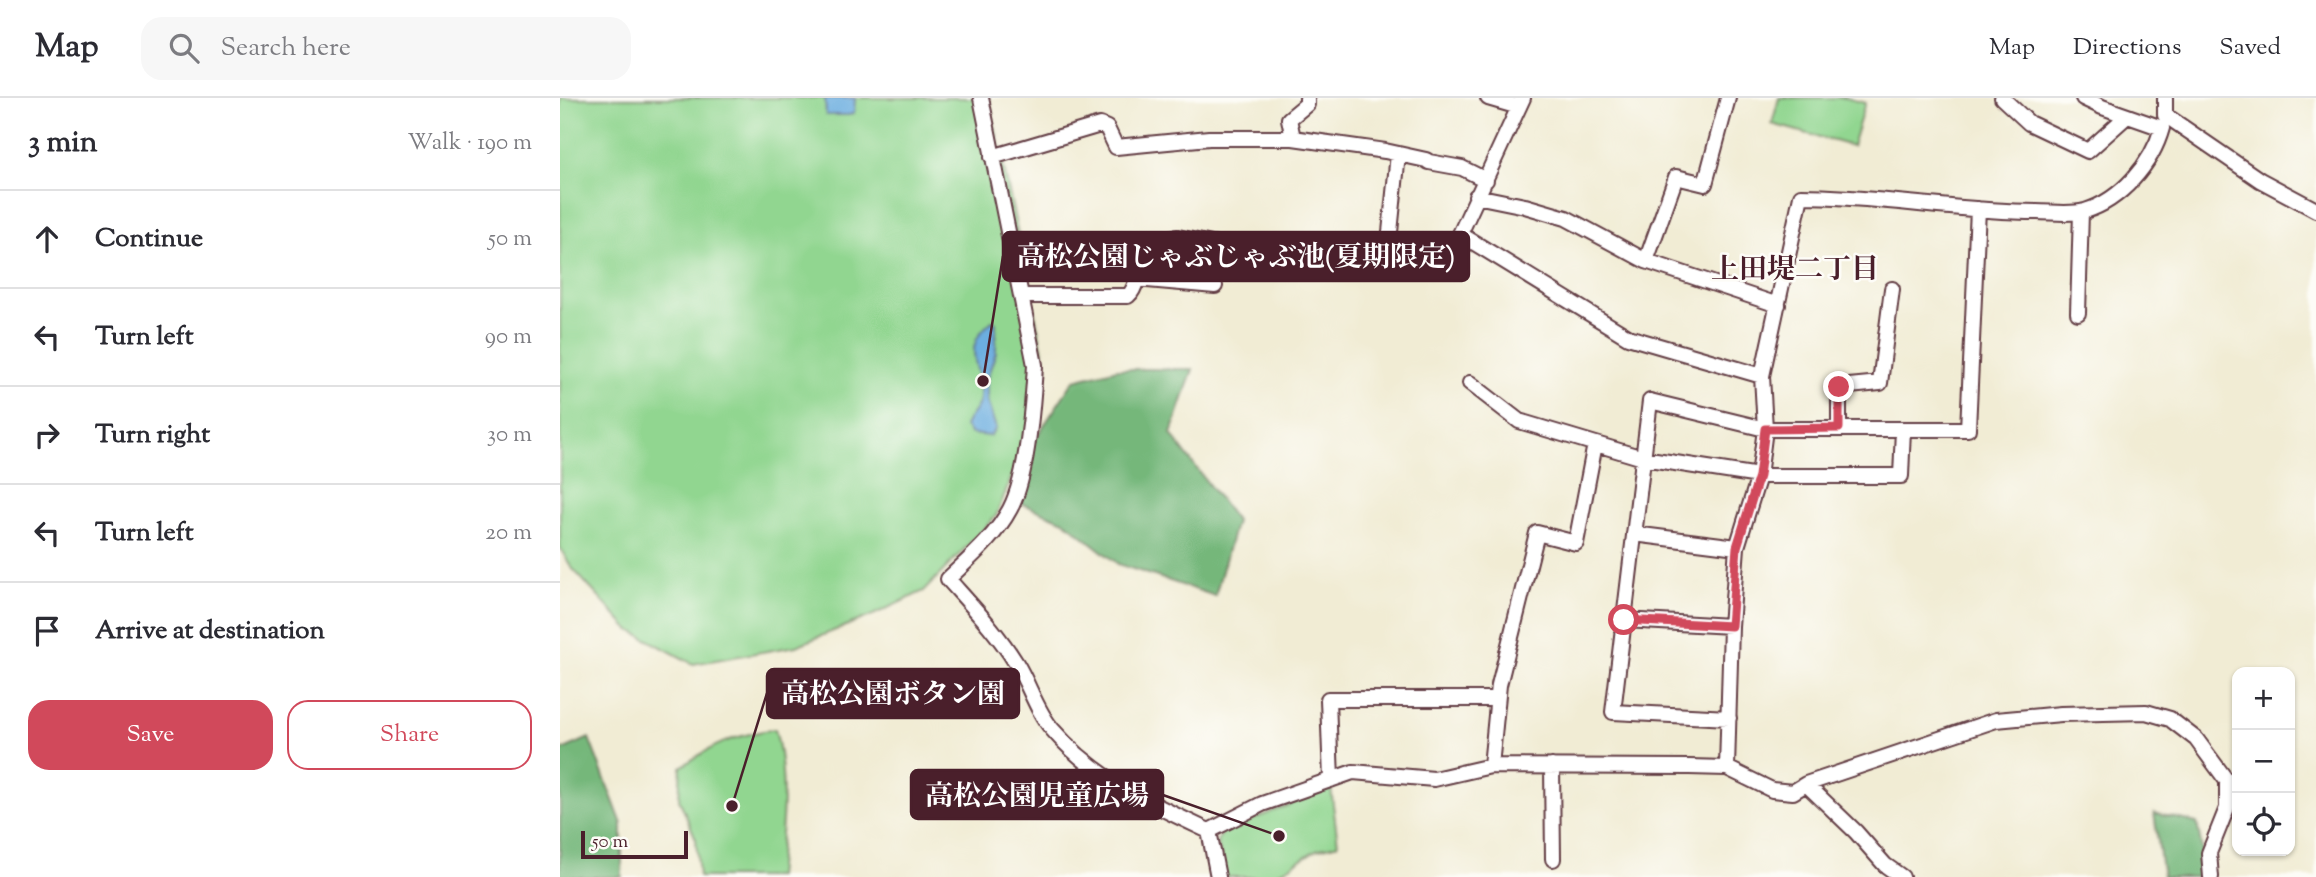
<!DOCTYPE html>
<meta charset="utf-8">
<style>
body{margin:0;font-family:"Sorts Mill Goudy","Noto Serif JP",serif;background:#f7f7f7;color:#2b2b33}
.controls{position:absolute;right:21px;bottom:21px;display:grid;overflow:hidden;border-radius:14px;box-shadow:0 2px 5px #0004}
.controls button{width:63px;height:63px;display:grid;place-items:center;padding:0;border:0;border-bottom:2px solid #e1e1e2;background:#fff;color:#2b2b33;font:35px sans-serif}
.scale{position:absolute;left:21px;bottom:18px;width:107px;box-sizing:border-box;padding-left:7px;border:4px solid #4a1f2b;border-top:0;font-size:19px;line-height:24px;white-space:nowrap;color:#4a1f2b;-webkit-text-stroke:5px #fdfcf7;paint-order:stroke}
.stop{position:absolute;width:21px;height:21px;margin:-16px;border:5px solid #d1495b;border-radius:50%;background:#fff}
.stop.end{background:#d1495b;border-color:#fff;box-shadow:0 2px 7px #0008}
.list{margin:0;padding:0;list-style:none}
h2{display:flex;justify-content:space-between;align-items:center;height:91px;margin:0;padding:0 28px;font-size:30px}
h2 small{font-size:23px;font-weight:400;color:#7c7c81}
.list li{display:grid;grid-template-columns:46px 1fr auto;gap:21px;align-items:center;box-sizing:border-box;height:98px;padding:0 28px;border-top:2px solid #e1e1e2}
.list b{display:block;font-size:26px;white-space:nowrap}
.list em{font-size:23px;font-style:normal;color:#7c7c81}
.actions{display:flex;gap:14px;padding:21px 28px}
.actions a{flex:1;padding:16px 0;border:2px solid #d1495b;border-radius:21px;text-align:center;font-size:24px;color:#d1495b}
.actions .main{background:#d1495b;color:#fff}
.icon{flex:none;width:38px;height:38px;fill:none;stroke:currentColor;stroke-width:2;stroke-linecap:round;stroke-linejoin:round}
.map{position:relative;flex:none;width:1756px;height:779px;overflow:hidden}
header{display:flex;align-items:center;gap:42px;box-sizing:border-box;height:98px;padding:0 35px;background:#fff;border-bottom:2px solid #e1e1e2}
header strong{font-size:33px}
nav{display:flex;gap:38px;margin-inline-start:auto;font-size:24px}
.search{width:490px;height:63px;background:#f7f7f7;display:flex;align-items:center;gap:18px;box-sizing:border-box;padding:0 24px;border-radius:21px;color:#7c7c81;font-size:26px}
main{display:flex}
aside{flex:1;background:#fff}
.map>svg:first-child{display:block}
</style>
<header>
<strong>Map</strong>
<div class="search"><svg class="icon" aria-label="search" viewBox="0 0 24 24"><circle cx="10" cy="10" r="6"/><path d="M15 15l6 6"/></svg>Search here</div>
<nav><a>Map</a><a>Directions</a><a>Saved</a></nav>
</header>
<main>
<aside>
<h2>3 min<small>Walk · 190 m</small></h2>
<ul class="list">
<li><svg class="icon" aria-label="ahead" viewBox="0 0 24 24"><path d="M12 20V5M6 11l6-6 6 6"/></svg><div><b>Continue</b></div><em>50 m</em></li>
<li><svg class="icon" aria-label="left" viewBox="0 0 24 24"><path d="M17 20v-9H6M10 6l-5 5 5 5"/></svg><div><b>Turn left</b></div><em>90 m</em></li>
<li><svg class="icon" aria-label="right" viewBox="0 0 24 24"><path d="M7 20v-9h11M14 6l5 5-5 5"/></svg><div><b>Turn right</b></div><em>30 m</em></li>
<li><svg class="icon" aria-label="left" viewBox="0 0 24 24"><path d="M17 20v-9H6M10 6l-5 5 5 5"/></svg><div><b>Turn left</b></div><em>20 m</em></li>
<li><svg class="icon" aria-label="arrive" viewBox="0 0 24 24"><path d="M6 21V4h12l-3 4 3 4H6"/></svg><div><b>Arrive at destination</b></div></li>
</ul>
<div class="actions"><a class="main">Save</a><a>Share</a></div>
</aside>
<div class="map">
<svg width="1756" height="779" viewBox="0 0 1756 779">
<rect width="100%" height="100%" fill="#fdfcf7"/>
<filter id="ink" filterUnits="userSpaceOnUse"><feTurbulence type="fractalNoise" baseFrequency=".0143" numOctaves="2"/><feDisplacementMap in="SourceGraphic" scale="14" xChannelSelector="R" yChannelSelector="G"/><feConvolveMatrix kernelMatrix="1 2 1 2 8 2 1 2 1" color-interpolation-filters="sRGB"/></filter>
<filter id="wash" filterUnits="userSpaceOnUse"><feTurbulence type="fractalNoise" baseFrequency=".00686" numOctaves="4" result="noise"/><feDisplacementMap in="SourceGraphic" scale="28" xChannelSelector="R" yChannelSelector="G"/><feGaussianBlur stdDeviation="1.57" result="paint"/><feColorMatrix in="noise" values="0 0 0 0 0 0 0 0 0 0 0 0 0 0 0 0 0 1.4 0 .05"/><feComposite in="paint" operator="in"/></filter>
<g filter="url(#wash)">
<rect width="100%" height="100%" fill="#f1ecd4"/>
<!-- green -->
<path fill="#91d690" stroke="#6e7a5e" stroke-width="2" d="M0 0H429L487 273 456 368 436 418 364 493 313 517 236 548 133 566 68 531 12 470 0 450Z
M1219 0H1286L1305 5 1292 48 1212 26Z
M215 631C228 678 222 731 217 779H139L136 741 119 701 121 669C154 646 175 637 215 631Z
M771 690 778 746 756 752 712 779H666L657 743 664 733Z"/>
<!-- forest -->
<path fill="#74b77a" stroke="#5f6b52" stroke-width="2" d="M557 271H633L611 336 676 423 655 498 558 466 504 423 450 401 471 347 514 282Z
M29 640 62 726V779H0V653Z
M1594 715 1637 725 1647 779H1603Z"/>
<!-- water -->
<path fill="#6caee0" stroke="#5b6686" stroke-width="2" d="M265 0H295L294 15 289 17H266Z
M432 223 436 225V254L427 280V303L436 330 430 338 411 336 405 329C407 318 419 313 420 300 423 266 398 252 432 223Z"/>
</g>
<g filter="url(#ink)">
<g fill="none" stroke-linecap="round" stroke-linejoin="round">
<!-- minor casing -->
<g stroke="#633e44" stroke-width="18">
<path id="minor" d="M421 0 475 267C473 304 467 380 450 411 435 439 411 459 388 481 412 508 437 534 456 565 469 586 476 612 492 631 535 681 591 706 649 733
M928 0 959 9
M963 0 900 136 1068 239 1202 278
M1442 0 1469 25 1528 53 1567 18
M1605 0V17L1700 82 1756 112
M733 40 729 21 747 6V0
M432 59 540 27 547 30 556 49 649 40H733L825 53 866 62 869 64 902 70 926 82
M916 98 965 108 1006 120 1086 163 1218 207
M829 144 838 56
M1086 163 1116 79 1145 86 1168 0
M576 181 655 188
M461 198H568C583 184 573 159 581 143L618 139 657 147
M1518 215 1521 114
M910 285 959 323 1083 360 1199 378H1341L1343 331
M1279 330V289L1320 285 1332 191
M1074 436 1177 449
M1064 522 1171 528
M1169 620 1053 614 1090 303 1205 331H1408L1418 111
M931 668 939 587 977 435 1016 445 1035 346
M992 668 993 761
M1167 670 1171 528 1177 449 1199 378 1205 331 1202 278 1241 98C1320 98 1398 114 1477 114 1492 114 1510 117 1525 113 1561 102 1592 66 1602 30L1542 9 1523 0
M771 682 768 601H937
M1246 686 1296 734 1325 767 1342 779
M649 733 702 706 793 674 874 681 931 668 1129 669 1167 670 1212 692 1233 694 1246 686 1436 622 1501 616 1586 614 1610 621 1636 641 1667 683V710L1649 755 1651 779
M649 733 658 779"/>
</g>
<!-- minor -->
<use href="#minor" stroke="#fff" stroke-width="14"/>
</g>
</g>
<g fill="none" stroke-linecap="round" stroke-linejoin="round" filter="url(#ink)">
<!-- route -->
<path stroke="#d1495b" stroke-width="9" d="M1064 522 1171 528 1177 449 1199 378 1205 331 1279 330V289"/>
</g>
<g text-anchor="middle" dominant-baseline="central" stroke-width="5" stroke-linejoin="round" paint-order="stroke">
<!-- neighbourhood labels -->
<g font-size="28" font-weight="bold" fill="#4a1f2b" stroke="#fdfcf7">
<text x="1235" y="173">上田堤二丁目</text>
</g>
</g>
<!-- callouts -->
<path fill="none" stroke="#4a1f2b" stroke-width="2.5" d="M423 283L443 158M172 708L207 595M719 738L603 697"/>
<g fill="#4a1f2b" stroke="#fdfcf7" stroke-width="2.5">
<circle cx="423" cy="283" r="7"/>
<circle cx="172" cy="708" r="7"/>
<circle cx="719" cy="738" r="7"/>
</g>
<g fill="#4a1f2b" stroke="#4a1f2b" stroke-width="2.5">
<rect x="443" y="134" width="466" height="49" rx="7"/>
<rect x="207" y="571" width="252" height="49" rx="7"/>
<rect x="351" y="672" width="252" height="49" rx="7"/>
</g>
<g font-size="28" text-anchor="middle" font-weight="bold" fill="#fff">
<text x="676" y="168">高松公園じゃぶじゃぶ池(夏期限定)</text>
<text x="333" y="605">高松公園ボタン園</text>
<text x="477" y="707">高松公園児童広場</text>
</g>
</svg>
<div class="controls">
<button>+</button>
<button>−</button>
<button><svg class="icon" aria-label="locate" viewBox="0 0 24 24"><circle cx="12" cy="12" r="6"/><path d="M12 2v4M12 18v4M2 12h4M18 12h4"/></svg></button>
</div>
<div class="scale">50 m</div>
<div class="stop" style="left:1064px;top:522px"></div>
<div class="stop end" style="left:1279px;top:289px"></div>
</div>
</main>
